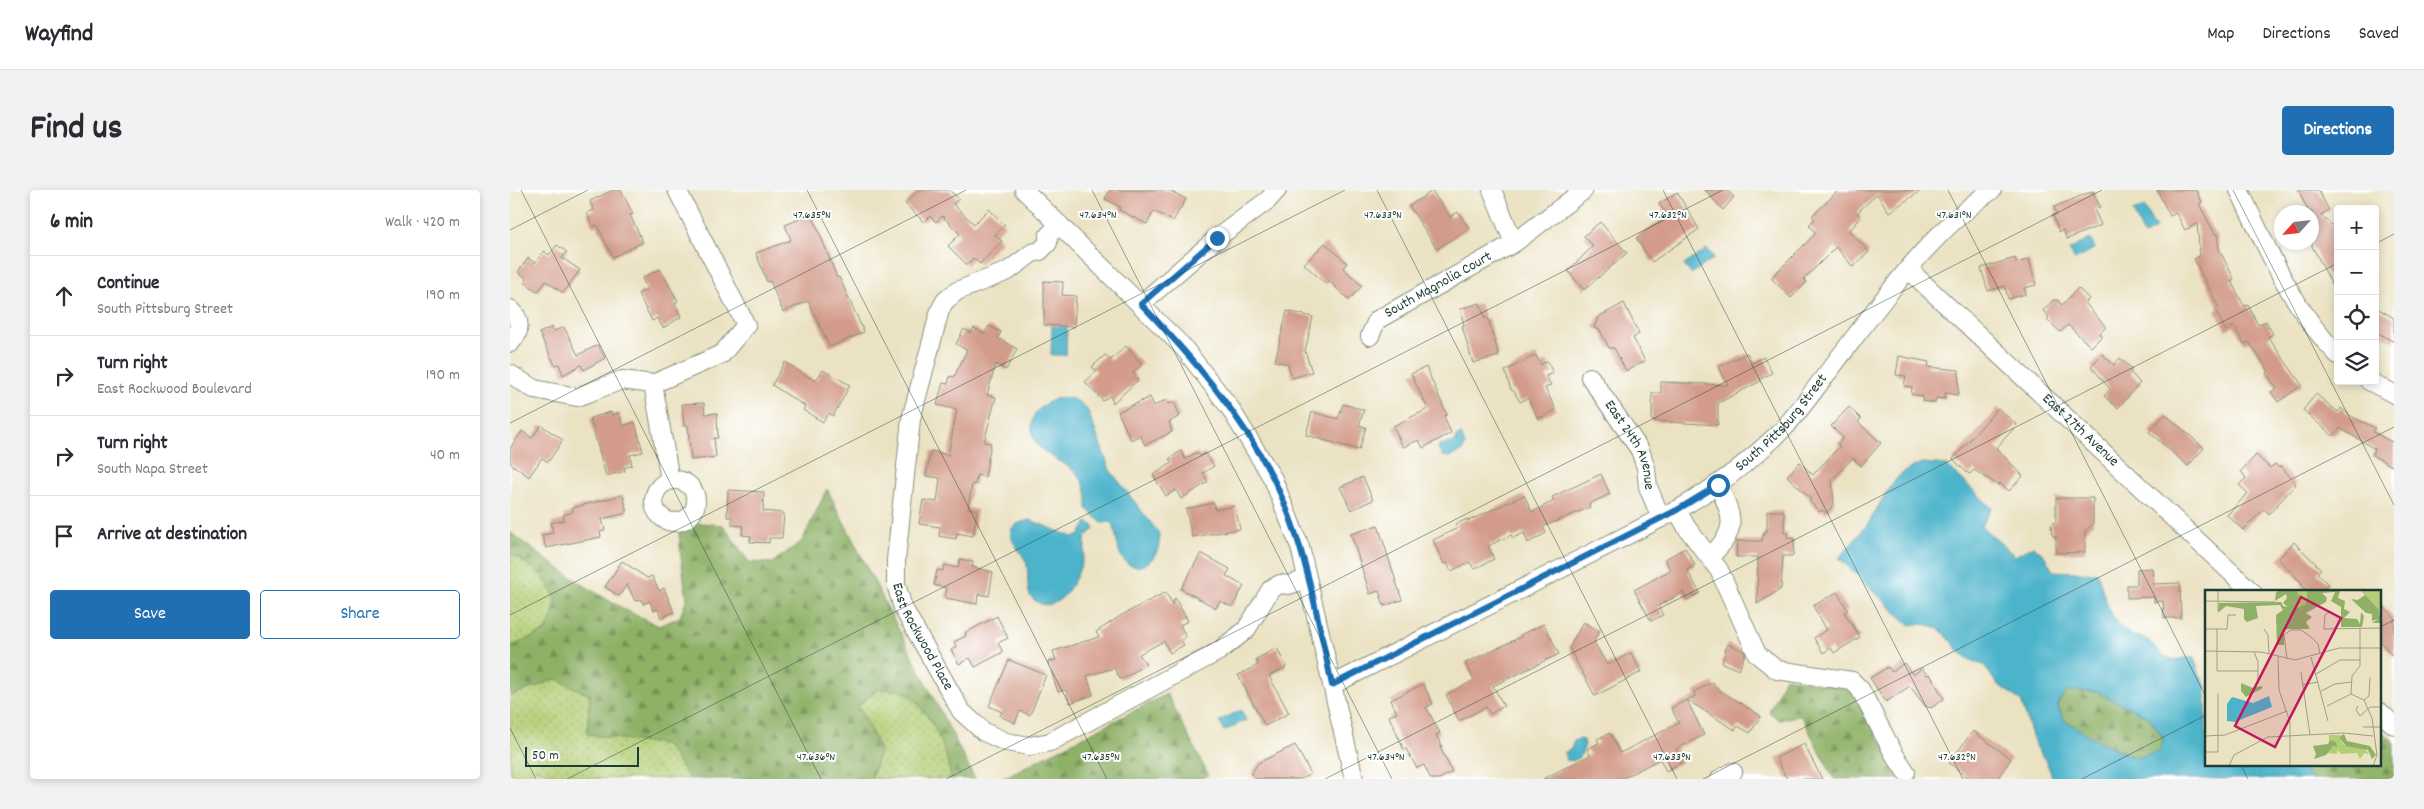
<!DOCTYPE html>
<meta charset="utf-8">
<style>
body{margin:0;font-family:Dekko,sans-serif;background:#f2f2f3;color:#2b2b33}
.controls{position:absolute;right:15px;top:15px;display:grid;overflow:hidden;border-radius:5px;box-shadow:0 2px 8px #0003}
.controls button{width:45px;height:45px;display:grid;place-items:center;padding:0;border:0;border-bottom:1px solid #e1e1e2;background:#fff;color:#2b2b33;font:25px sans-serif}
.compass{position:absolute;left:1764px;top:15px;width:45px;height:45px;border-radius:50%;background:#fff;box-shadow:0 2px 8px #0003;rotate:243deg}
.scale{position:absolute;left:15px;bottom:12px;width:114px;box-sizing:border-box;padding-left:5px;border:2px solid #1f3d34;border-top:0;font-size:14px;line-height:18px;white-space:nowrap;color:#1f3d34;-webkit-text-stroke:4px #fff;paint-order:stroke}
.stop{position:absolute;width:15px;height:15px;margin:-11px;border:4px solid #1f6fb2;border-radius:50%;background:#fff}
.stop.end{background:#1f6fb2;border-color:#fff;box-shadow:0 1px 5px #0008}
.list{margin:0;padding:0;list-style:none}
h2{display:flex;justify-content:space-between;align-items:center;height:65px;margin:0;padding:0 20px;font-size:21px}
h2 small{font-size:16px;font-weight:400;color:#7c7c81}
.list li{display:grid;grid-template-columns:32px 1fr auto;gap:15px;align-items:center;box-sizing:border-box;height:80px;padding:0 20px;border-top:1px solid #e1e1e2}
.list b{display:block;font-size:19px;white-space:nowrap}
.list p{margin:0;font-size:16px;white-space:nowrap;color:#7c7c81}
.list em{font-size:16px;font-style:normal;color:#7c7c81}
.actions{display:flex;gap:10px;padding:15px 20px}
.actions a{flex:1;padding:11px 0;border:1px solid #1f6fb2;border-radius:5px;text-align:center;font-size:18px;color:#1f6fb2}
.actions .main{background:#1f6fb2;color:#fff}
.icon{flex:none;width:28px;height:28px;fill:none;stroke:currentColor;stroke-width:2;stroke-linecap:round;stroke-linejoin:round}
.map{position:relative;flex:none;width:1884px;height:589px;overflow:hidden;border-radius:5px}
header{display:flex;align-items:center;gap:30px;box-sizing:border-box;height:70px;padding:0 25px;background:#fff;border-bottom:1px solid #e1e1e2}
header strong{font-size:24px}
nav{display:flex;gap:28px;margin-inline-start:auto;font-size:18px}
.intro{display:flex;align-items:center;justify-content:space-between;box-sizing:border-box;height:120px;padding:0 30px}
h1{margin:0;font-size:35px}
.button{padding:12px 22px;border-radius:5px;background:#1f6fb2;color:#fff;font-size:18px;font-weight:700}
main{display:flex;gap:30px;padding:0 30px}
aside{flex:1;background:#fff;border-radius:5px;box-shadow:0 2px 8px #0003}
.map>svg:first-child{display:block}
</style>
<header>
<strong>Wayfind</strong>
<nav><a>Map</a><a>Directions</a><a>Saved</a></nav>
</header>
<div class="intro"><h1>Find us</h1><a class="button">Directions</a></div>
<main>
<aside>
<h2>6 min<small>Walk · 420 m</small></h2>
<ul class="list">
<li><svg class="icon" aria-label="ahead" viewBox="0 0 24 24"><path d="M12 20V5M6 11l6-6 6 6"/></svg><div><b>Continue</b><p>South Pittsburg Street</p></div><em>190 m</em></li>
<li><svg class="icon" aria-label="right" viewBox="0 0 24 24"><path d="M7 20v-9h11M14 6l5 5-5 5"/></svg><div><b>Turn right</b><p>East Rockwood Boulevard</p></div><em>190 m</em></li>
<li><svg class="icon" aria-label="right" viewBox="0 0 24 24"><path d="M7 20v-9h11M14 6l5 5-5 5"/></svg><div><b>Turn right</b><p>South Napa Street</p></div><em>40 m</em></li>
<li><svg class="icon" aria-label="arrive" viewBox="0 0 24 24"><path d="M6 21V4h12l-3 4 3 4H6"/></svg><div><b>Arrive at destination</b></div></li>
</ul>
<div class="actions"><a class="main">Save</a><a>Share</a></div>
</aside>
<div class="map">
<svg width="1884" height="589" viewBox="0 0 1884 589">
<defs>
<pattern id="grass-dots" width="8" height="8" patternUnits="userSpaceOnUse" patternTransform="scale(1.25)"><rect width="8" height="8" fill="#b3ce74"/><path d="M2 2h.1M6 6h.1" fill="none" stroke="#91a860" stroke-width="1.8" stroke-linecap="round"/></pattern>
<pattern id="forest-firs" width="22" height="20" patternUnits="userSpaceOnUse" patternTransform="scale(1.25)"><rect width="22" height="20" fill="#8eb166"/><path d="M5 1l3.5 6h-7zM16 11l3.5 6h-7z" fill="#739155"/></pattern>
</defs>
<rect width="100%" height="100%" fill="#fff"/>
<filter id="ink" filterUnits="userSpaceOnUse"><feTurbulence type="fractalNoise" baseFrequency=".02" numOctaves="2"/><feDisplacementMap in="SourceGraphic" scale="10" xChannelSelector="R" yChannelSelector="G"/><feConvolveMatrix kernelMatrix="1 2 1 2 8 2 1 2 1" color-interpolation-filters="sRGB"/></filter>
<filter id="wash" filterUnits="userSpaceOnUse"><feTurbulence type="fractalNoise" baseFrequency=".0096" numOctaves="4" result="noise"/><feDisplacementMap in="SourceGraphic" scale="20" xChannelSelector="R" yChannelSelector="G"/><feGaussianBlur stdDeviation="1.12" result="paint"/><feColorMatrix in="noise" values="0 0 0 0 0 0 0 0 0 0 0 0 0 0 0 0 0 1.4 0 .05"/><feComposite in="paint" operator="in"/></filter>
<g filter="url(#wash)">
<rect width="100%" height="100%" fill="#ebe2c2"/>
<!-- grass -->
<path fill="url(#grass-dots)" stroke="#698654" d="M0 363C18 373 45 391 45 414 45 423 39 433 36 441L0 457Z
M46 489 80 505 77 544 156 555 180 589H60L24 579 17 589H0V506Z
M369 499C377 500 390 499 397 503 419 519 439 563 441 589H361L370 560 348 515Z"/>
<!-- forest -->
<path fill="url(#forest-firs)" stroke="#56774d" d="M317 299 465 589H441C439 563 419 519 397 503 390 499 377 500 369 499L348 515 370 560 361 589H180L156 555 77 544 80 505 46 489 0 506V457L36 441C39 433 45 423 45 414 45 391 18 373 0 363V342C46 378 96 413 149 436L170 427 177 409 171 368 169 343 189 333 213 335 239 372 262 373 292 351Z
M1275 487 1332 498 1346 504 1391 589H1324L1291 525 1269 530 1259 522Z
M1557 501 1587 502 1640 528 1653 549 1650 562 1626 568 1589 551 1554 530 1547 514Z
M657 504 698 585 690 589H491Z
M1870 540 1884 552V589H1803L1786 575H1870Z"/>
<!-- water -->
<path fill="#4cb3ca" stroke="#36787f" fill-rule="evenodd" d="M1634 17 1646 39 1634 45 1623 22Z
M1580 49 1585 58 1565 70 1559 60Z
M1197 59 1204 68 1181 84 1174 75Z
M542 135 557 136 556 165H541Z
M548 208H560L571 213 578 221 600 280 648 342C656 367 626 388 613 369 605 358 608 342 601 332L592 333 577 319C577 309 577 298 571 289 557 267 519 267 522 234 523 220 535 213 548 208Z
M951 244 955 255 953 261 939 267 932 266 928 259 929 255 946 252V247Z
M1413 273 1437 275 1482 318 1471 336 1505 366 1523 356 1534 365 1543 381 1588 383C1593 404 1601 436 1623 446 1626 447 1631 446 1634 448 1645 453 1650 467 1662 469 1670 471 1676 465 1684 468L1690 485 1696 496V575H1786L1803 589H1543L1536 571 1526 558 1511 511 1486 493 1474 475C1433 465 1446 428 1399 435L1329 368C1338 357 1348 346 1357 335 1376 308 1378 284 1413 273ZM1557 501 1587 502 1640 528 1653 548 1650 561 1626 568 1589 551 1554 530 1547 514Z
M520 330 563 347 569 346 577 332 584 336V339L575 347C579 370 550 439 520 406 516 394 519 385 517 375 514 360 480 338 520 330Z
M731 520 736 530 714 541 709 531Z
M1069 549 1073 550 1075 554C1073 564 1068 573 1056 570L1054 563 1061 559 1064 551Z"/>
<g id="blocks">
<!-- building -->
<path fill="#d39b8a" d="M103 0H111L123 24 120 25 133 52 103 67 87 35 83 37 77 23 84 20 80 11Z
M408 0H439L449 9 443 14 464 34 479 19 495 35 485 45 492 51 470 74 463 68 457 75 438 56 450 44 432 26 426 32 420 26 414 32 395 14Z
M600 0H659L676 9 663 31 644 21 637 34 609 20 610 17 595 9Z
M1195 0H1216L1224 7 1213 20Z
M1329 0H1412L1379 22 1367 4 1347 23 1351 27 1339 41 1359 62 1343 77 1326 57 1294 89 1297 92 1281 108 1261 88 1306 43 1299 35 1305 29 1302 26Z
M1647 0H1686L1692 12 1689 14 1705 44H1707L1709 59 1724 89 1721 91 1734 116 1738 115 1748 135 1756 131 1763 144 1758 147 1792 195 1768 212 1761 202 1767 198 1756 183 1759 181 1739 152 1734 154 1724 136 1716 141 1705 120 1709 118 1684 69 1690 66 1687 34 1675 40 1666 23 1660 26Z
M1788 0H1808L1819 20 1811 25 1828 41V106L1802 56V22H1799Z
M922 1 940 27 948 22 959 38 927 59 899 16Z
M1583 1 1590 17 1584 19 1591 35 1557 49 1553 40 1549 42 1543 25 1547 24 1544 17Z
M1167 2 1189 39 1142 72 1126 48 1158 26 1149 14Z
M302 24 327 88 329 87 354 142 320 157 298 111 273 122 260 91 257 92 246 63 281 50 275 35Z
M1090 32 1117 63 1074 100 1058 81 1083 56 1074 46Z
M815 53 837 73 833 78 852 96 839 110 819 91 816 94 794 74Z
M47 55 57 62 52 68 70 80 53 103 36 91 28 102 14 92 17 89 8 82 18 68 25 73 34 61 39 65Z
M1505 68 1507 73 1519 69 1526 95 1514 98 1516 104 1498 109 1495 96 1478 101 1471 78Z
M150 79 168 111 165 113 171 127 153 138 147 128 142 131 128 104 137 99 132 88Z
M534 91 553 92 552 105 566 106 564 137 534 135Z
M1568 98 1579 109 1575 113 1596 137 1589 144 1592 146 1581 157 1558 135 1550 142 1537 129 1539 127 1533 121 1543 110H1548L1552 115Z
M970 113 975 129 978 128 989 166 963 173 952 136 954 135 950 119Z
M1114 113 1129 144 1123 148 1135 171 1116 181 1104 158H1099L1090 140 1084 138 1088 127Z
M1865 117 1884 128V152L1865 141Z
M777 121 803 127 795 161 802 182 782 188 778 174 765 171Z
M479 136 491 142 488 148 507 159 496 180 486 174 477 205 486 207 474 252 481 253 475 287 467 285 465 295 462 294 458 318 467 320 463 346 447 343 446 349 429 346 430 337 409 334 413 310 427 312 430 288 416 286 421 261 438 265 447 220 427 215 433 193 438 194 440 186 444 187 457 160 446 154 454 139 461 143 464 138 474 144Z
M42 137 44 141 54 137 68 165 88 155 95 168 74 180 71 175 53 185 49 174 45 175 29 143Z
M616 156 632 174 623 183 628 190 603 213 600 205 593 211 575 192 587 181 582 177 595 165 601 170Z
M1237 163 1242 173 1254 167 1262 183 1250 189 1251 191 1208 213V235L1142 231V203H1151V192L1218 195 1209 177Z
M1592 164 1604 175 1610 168 1622 179 1620 182 1630 193 1608 218 1594 206 1600 199 1581 176Z
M1026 165 1031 175 1037 171 1043 183 1036 186 1041 195 1035 198 1046 220 1028 229 1018 208 1010 212 1004 201 1001 200 995 181Z
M1389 166 1419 172 1418 177 1449 180 1448 205 1435 203V209L1426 208 1425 213 1412 211V206L1401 204 1402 197 1394 196 1396 186 1386 185Z
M275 172 305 191 313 180 340 195 323 226 319 223 313 232 293 220 295 216 262 195Z
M916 177 937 225 934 226 941 243 913 258 909 250 893 257 883 236 918 219 901 184Z
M1806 204 1828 222 1831 218 1841 226 1865 238 1863 242 1884 253V277L1862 265 1865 259 1830 238 1823 246 1793 220Z
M640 207 644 216 656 210 658 214 664 212 670 226 659 232 662 242 635 255 630 245 621 250 608 222Z
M194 213 195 224 207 223 208 248H204L206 267 181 270 178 236H174L172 214Z
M833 214 854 220 849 235 856 237 849 260 796 245 802 222 828 229Z
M1339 217 1351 229 1348 232 1371 253 1351 276 1343 268 1322 290 1324 315 1316 323 1312 320 1310 322 1299 311 1301 309 1277 286 1290 272 1303 285 1330 256 1327 254 1333 248 1321 236Z
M1488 218 1507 235 1486 258 1513 286 1499 301 1490 293 1488 295 1464 280 1460 284 1456 282 1443 269Z
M101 222 102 225 109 223 113 236 125 232 133 262 120 265 122 275 114 278 115 281 96 286 80 228Z
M1655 224 1694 258 1678 276 1639 242Z
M31 235 53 250 38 272 32 268 19 287 0 273V258L12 241 22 248Z
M671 261 675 269 687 262 690 266 695 263 704 276 693 283 698 292 671 309 666 300 656 306 643 285 662 273 659 269Z
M1746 265 1760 278 1765 274 1769 278 1771 276 1786 294 1759 324 1754 319 1733 340 1717 325 1738 303 1729 295 1736 288 1731 281Z
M1091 284 1100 304 1079 314 1080 317 1033 337 1036 343 1018 353 1014 343 1003 348 1001 345 978 356 984 369 964 379 960 372 941 381 937 373 934 374 923 350 948 338 946 334 957 329 958 331 1014 305 1022 322 1044 311 1042 307Z
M853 287 863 310 841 320 830 297Z
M218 300 254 302 253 321 274 323 272 348H259V353L240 352 241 346 232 345 233 336 222 335V327H217Z
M113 305 117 323 92 329 95 340 90 342 91 347 36 358 32 345 43 343 41 333 54 330 53 325 63 322 62 318Z
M1546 308H1583V334L1575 341V362L1546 363V347L1542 345 1541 335 1546 331Z
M704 313 705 320 725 316 730 339 682 347 676 319Z
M1257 321H1274V343H1278L1277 348 1284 349 1283 366H1273L1271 399 1247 414 1248 367H1226L1227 351H1252L1254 342H1257Z
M868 335 892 410 874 416 869 401 860 404 841 344Z
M1784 352 1811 379 1807 383 1818 394 1811 402H1798L1791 395 1793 394 1768 369Z
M1175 358 1185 375 1177 380 1190 403 1177 410 1173 402 1148 416 1153 425 1141 431 1124 400 1161 380 1155 369Z
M691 363 720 379 716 386 734 396 722 417 710 411 706 418 671 399Z
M450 369 463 372 462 377 483 382 479 406 468 404 467 414 435 408 437 398 424 395 427 380 433 381 434 375 448 378Z
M112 371 137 388 142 386 149 401 154 398 164 422 151 428 148 419 143 421 140 411 133 414 131 409 125 411 117 394 109 406 95 397Z
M1642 378 1643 394 1670 393 1671 428H1654L1653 411 1644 412V407L1617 408V395H1627V379Z
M656 402 662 414 665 408 678 431 670 435 676 447 671 450 674 455 660 463 654 451 629 464 636 474 614 488 610 489 604 478 577 486 583 505 560 513 556 500 548 502 538 472 546 470 543 461 589 447 586 442 612 425Z
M1327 402 1338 420 1334 422 1350 447 1324 463 1321 458 1313 463 1304 448 1317 440 1303 416Z
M1870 412 1884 428V467L1870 451Z
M487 426 498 448 488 453 493 462 465 477 460 468 449 474 441 460 446 457 444 452 456 446 455 443Z
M1073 432 1089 441 1084 452 1097 475 1121 463 1131 482 1085 506 1059 458Z
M1034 434 1049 464 983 496 994 516 980 524 976 517 949 531 936 505 964 490 955 473 1011 447 1010 445Z
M1217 454 1234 461 1235 464 1229 480 1212 473Z
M767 458 776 477 759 486 779 523 755 536 728 485 748 475 746 469Z
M499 470 536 485 520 525 510 521 505 533 490 526 492 522 479 516Z
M1394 473 1403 485 1412 478 1417 485 1420 484 1434 509 1421 518 1415 516 1400 496 1376 512 1360 488 1378 477 1382 482Z
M1203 492 1205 497 1251 526 1240 543 1228 536 1225 540 1177 510 1185 506 1184 502Z
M913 494 923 514 916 517 930 543 926 545 932 556 930 557 942 582 929 589H921L914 575 907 578 896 559 894 560 879 526 887 523 881 510Z
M1177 510 1194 545 1166 559 1172 572 1156 581 1150 569 1111 589H1033L1080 565 1077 559 1089 553 1087 549 1100 543 1110 563 1169 533 1161 518Z
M1463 541 1501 569 1487 589H1460L1439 573Z
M1294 554 1312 589H1277L1266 568Z
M785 555 801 584 791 589H746L741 584 748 573Z"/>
</g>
</g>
<g filter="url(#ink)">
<use href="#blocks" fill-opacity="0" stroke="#85907b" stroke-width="1"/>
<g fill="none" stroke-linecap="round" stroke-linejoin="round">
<!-- minor casing -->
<g stroke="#85907b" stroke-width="20">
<g id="minor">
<path d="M514 0 674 158 720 218 763 289 790 357 844 589"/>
<path d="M982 0 1004 53"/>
<path d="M1729 0C1757 57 1782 119 1828 165"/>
<path id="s1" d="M549 34 538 46V53L530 61 522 63 498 81 447 101 435 111 430 120 401 229 386 370V394L393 418 451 521 474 542 496 552 520 556 540 552 709 461 736 440 761 399 770 394 779 395 797 389"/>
<path id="s2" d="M1398 79 1742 402"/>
<path d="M631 114 707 48 758 10 767 0"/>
<path d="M0 119C12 129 11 143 0 153"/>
<path id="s3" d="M860 146 867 130 1004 53 1074 0"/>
<path d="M0 184 24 199 67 207 112 190 143 194 212 164 236 135 167 0"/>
<path id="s4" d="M1080 187 1130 260 1136 278 1138 297 1151 328"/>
<path d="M1859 191 1884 204"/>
<path d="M143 194 160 290"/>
<circle cx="165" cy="311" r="21"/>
<path d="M1167 320 1177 338 1209 380 1247 464 1267 480 1342 491 1350 499 1384 564 1396 582"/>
<path d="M1200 366C1229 340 1223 327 1208 295"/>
<path id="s5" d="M822 495 1167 320C1207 297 1242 270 1275 237 1289 221 1302 203 1315 186 1365 122 1413 48 1482 0"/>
<path d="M1870 522 1884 535"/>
<path d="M1210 589 1223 582"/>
</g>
</g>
<!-- minor -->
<use href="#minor" stroke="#fff" stroke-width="18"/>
</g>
</g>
<g fill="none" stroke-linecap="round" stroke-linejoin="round" filter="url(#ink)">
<!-- route -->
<path stroke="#1f6fb2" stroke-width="6" d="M707 48 631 114C681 166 730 223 763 288 795 352 807 426 822 495L1167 320 1208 295"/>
</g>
<!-- ticks -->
<path fill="none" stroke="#1f3d34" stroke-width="1" stroke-opacity="0.45" d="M11 0 311 589M297 0 597 589M582 0 882 589M867 0 1167 589M1153 0 1453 589M1438 0 1696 507M1723 0 1884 315M0 40 78 0M1865 54 1884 44M0 233 456 0M0 425 835 0M1870 437 1884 430M0 538 26 589M1731 575 1738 589M57 589 1213 0M436 589 1592 0M815 589 1828 73M1193 589 1884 237M1572 589 1696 525"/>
<g text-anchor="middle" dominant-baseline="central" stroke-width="4" stroke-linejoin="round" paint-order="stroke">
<!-- street labels -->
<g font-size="15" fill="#1f3d34" stroke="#fff">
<text stroke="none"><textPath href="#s3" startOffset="88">South Magnolia Court</textPath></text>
<text stroke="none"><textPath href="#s5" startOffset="524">South Pittsburg Street</textPath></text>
<text stroke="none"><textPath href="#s2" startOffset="236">East 27th Avenue</textPath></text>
<text stroke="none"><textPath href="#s4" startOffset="80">East 24th Avenue</textPath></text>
<text stroke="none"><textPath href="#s1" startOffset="491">East Rockwood Place</textPath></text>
</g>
</g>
<!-- overview -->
<g transform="translate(1695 400)">
<rect width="176" height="176" fill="#ebe2c2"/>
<path d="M102 0 101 14 89 19 96 9 91 1ZM124 145H137L134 146 139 155 159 158 164 164 159 163 155 169 152 163 136 164 132 160V164L121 163 128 156 132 157 124 151Z" fill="#b3ce74"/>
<path d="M77 0H91L96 9 89 19 101 14 102 0 135 1 133 8 140 11 139 19 145 22 139 28 152 29 155 34 156 22 159 26 157 37H136V17L126 11 130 2 117 3 122 8 121 12 101 23 107 27 101 32 105 39H79V55H72L71 25 78 20 75 15 51 16 53 28 42 32 39 29V19L21 16 13 23 14 13 76 12 78 16 83 17 78 13 82 8 81 4 70 11 71 2ZM160 5 174 20 176 33H167L173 29 167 31V24L161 23 146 9 153 10ZM36 93 48 98 56 96 58 98 41 107 36 101ZM139 144 142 151 165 156 171 165 167 169 163 160 141 156 134 147ZM125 150 131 152 132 157 128 156 121 165 109 169 111 164 108 156 123 154Z" fill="#8eb166"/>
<path d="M157 0H176V20Z" fill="#b3ce74"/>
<path d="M64 106 67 117 30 132 22 131V114L27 107 48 113Z" fill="#4cb3ca"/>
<path fill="none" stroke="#99a089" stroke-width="1" d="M156 0 177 22M0 11 70 12M13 21V0M126 21 120 25 119 39 177 38M0 39H22L23 25H31M12 39V81H53M59 39 63 45 64 64M0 61 56 62 90 70 134 58H177M49 62 53 72V91M73 67 74 100 85 132V176M106 67 123 131M82 69 79 45 86 40H96L106 47 113 54 115 64M96 82 105 145M111 84 135 70H155M97 95 113 92M116 101 130 94 147 92M146 104 159 110 167 128 172 165 168 176M146 104 147 86 155 76V39M159 110 164 106 165 87M122 116 146 104M153 116 151 120 155 126 165 117H177M158 137H177M0 146 20 145 82 121M0 162H13V103M24 176 29 165 63 147 139 143 168 146"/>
<path fill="#c2185b" fill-opacity="0.15" stroke="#c2185b" stroke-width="2.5" d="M96 7 136 28 70 157 30 136Z"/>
<rect width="176" height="176" fill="none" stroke="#1f3d34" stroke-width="2.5"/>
</g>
<g font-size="12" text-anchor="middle" fill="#1f3d34" stroke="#fff" stroke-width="4" stroke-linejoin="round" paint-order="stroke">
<text x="302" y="28">47.635°N</text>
<text x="588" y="28">47.634°N</text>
<text x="873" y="28">47.633°N</text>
<text x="1158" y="28">47.632°N</text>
<text x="1444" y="28">47.631°N</text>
<text x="306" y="570">47.636°N</text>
<text x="591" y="570">47.635°N</text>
<text x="876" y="570">47.634°N</text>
<text x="1162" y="570">47.633°N</text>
<text x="1447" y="570">47.632°N</text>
</g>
</svg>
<div class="controls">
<button>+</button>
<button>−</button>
<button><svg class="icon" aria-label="locate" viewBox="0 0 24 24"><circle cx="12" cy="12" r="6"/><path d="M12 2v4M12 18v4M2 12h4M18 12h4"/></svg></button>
<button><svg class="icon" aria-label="layers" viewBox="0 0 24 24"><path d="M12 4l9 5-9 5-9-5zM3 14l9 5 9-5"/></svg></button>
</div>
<svg class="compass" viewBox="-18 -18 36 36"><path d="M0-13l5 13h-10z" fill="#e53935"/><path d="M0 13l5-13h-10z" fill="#7c7c81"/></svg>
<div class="scale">50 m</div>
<div class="stop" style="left:1208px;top:295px"></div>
<div class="stop end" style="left:707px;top:48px"></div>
</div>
</main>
